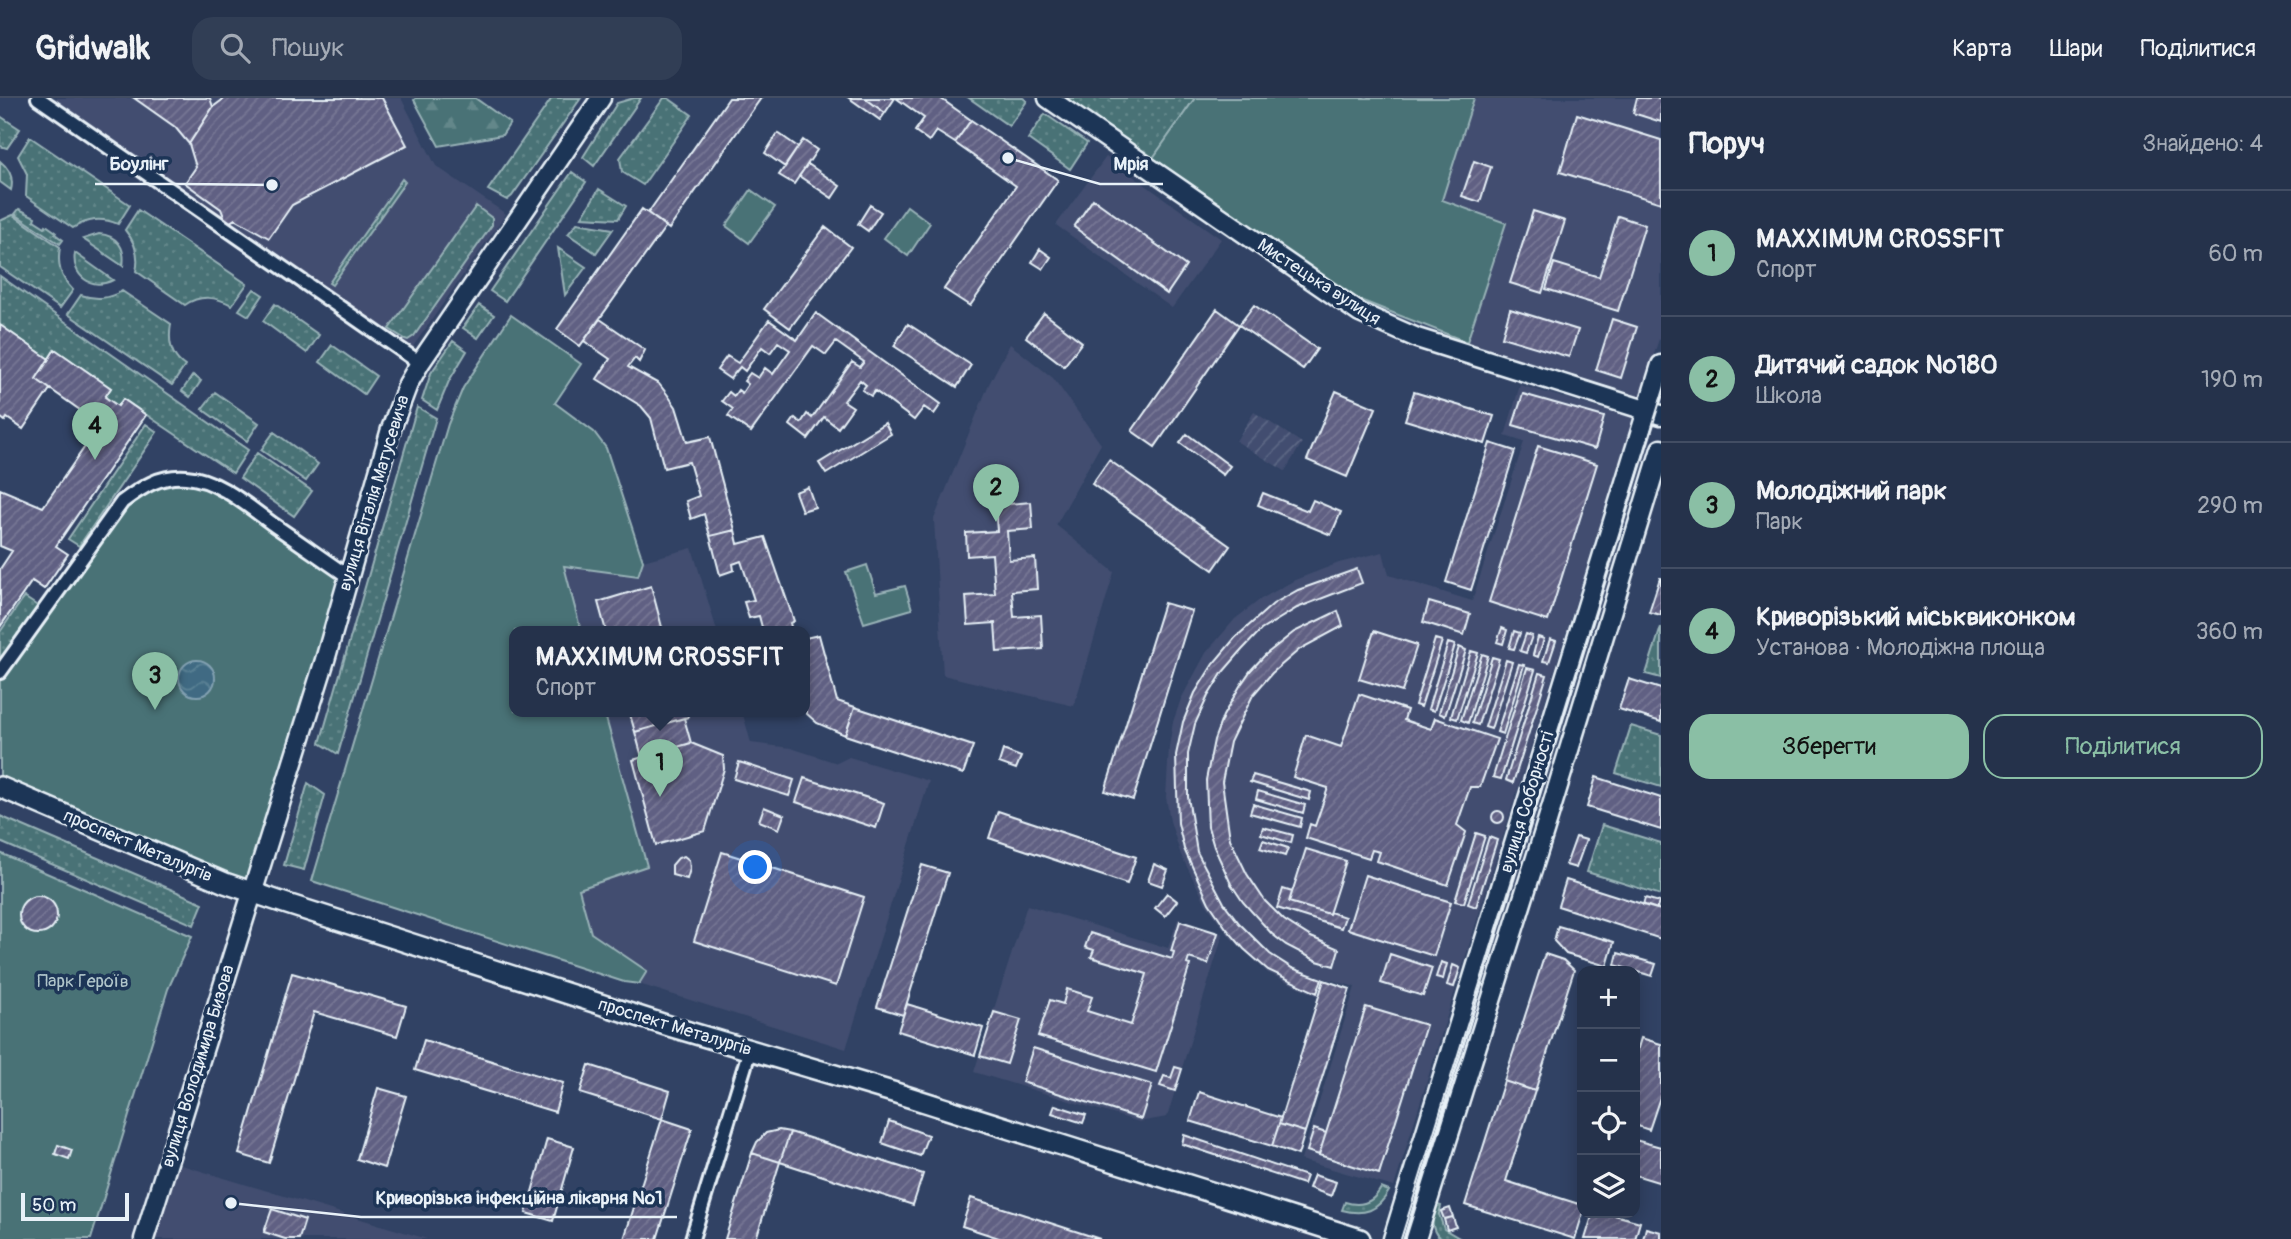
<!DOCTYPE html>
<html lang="uk">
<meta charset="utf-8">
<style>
body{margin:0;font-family:Pangolin,sans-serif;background:#313e55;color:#f1f3f6}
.controls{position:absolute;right:21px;bottom:21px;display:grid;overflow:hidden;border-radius:14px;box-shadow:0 4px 18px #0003}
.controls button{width:63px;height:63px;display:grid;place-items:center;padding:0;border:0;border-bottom:2px solid #424d63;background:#25324b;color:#f1f3f6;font:35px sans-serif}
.scale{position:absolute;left:21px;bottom:18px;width:108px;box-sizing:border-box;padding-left:7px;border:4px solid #e8f1f8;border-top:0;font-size:19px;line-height:24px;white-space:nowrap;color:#e8f1f8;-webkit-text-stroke:5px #1d3557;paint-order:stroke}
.you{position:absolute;left:756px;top:770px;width:24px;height:24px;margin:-18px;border:5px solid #fff;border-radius:50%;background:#1a73e8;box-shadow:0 0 0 10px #1a73e833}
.badge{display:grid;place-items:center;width:46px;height:46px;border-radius:50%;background:#8abfa5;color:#111;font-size:23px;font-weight:700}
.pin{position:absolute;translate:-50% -58px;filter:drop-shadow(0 2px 4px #0008)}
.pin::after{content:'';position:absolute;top:37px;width:24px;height:21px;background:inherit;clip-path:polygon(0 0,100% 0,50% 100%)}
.popup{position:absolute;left:509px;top:528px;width:301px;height:91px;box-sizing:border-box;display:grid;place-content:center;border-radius:14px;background:#25324b;filter:drop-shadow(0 2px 5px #0005);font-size:23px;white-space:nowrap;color:#a3aab5}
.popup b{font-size:26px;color:#f1f3f6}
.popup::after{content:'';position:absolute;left:50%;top:100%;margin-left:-14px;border:14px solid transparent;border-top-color:#25324b}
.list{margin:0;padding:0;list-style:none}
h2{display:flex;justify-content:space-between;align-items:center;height:91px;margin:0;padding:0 28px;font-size:30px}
h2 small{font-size:23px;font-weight:400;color:#a3aab5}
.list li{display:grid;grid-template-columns:46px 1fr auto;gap:21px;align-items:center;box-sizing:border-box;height:126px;padding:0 28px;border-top:2px solid #424d63}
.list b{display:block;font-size:26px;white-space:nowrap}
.list p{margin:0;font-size:23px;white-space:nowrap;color:#a3aab5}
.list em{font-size:23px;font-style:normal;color:#a3aab5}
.actions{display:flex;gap:14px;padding:21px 28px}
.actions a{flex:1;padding:16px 0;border:2px solid #8abfa5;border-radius:21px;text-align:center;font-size:24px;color:#8abfa5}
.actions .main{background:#8abfa5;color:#111}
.icon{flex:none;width:38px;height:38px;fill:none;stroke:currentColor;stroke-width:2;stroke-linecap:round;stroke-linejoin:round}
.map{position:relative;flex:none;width:1661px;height:1141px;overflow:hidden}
header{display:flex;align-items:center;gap:42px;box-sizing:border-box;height:98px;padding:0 35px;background:#25324b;border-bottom:2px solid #424d63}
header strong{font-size:33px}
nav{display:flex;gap:38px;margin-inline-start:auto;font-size:24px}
.search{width:490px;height:63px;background:#313e55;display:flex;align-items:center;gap:18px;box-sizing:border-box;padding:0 24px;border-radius:21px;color:#a3aab5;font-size:26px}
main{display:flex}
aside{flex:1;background:#25324b}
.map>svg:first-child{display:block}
</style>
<header>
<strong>Gridwalk</strong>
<div class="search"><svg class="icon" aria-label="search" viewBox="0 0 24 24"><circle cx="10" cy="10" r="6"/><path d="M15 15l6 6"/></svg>Пошук</div>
<nav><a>Карта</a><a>Шари</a><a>Поділитися</a></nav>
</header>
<main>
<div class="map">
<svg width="1661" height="1141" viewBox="0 0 1661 1141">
<defs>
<pattern id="industrial-furrows" width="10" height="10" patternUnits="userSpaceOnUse" patternTransform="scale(1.75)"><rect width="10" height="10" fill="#424e70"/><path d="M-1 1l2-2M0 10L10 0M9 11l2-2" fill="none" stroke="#5d6885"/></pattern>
<pattern id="grass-dots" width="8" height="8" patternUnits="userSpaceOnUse" patternTransform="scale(1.75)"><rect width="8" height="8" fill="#497276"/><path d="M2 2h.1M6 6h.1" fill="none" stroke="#63878a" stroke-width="1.8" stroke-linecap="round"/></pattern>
<pattern id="forest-firs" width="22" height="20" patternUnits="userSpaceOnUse" patternTransform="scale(1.75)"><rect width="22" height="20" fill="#497276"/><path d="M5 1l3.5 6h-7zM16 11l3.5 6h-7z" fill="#63878a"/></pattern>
<pattern id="water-waves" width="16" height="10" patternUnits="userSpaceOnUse" patternTransform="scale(1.75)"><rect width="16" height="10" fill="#3f6b83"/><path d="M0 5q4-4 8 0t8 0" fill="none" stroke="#5b8195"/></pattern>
<pattern id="building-hatch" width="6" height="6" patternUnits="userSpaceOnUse" patternTransform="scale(1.75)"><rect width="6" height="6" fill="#606083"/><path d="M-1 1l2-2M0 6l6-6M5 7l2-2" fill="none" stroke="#777795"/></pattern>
</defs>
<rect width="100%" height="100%" fill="#314264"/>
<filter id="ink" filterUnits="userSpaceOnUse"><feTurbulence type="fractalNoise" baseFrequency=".0143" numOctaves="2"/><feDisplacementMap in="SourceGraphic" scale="14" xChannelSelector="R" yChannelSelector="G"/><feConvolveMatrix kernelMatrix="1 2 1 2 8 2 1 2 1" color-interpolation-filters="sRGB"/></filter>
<g filter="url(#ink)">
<!-- built -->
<path fill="#424e70" d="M38 0H401L436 68 506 116 407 257Z
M1474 0H1661V235L1640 298 1467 244 1505 125 1442 102Z
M1106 59 1221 141 1172 210 1056 127Z
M1010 246 1053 280 1101 346 1056 427 1114 474 1074 608 943 577 934 421 989 286Z
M1520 287 1633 320 1394 1089 1301 1062 1355 889 1324 880 1318 898 1268 875 1231 840 1206 806 1181 757 1170 723 1166 699 1169 649 1173 624 1181 601 1206 555 1235 521 1261 501 1295 482 1339 465 1383 454 1389 477 1472 503 1524 344 1505 338Z
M692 450 717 533H581L563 467 637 478 643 463Z
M604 613H742L751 645 791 650 837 665 849 659 929 683 846 951 639 886 647 873 591 835 579 791 647 768Z
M1027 807 1168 850 1178 821 1223 836 1167 1019 1139 1024 974 974Z
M168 1063 427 1141H144Z"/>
<!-- industrial -->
<path fill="url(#industrial-furrows)" d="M1254 314 1302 345 1285 373 1236 343Z"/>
<!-- grass -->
<path fill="url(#grass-dots)" stroke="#98b2b7" stroke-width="2" d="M552 0H581L512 98 507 102 488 92Z
M634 0H641L594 68 583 59 617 5Z
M664 0H668L692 17 643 87 622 74 620 60Z
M969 0H1023L1027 3 1009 28Z
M1048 0H1195L1147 69Z
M1045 16 1087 45 1070 71 1028 41Z
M0 18 20 31 7 50 0 48Z
M30 39 130 107 118 126C101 119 88 121 73 130L26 98 27 76 18 58Z
M0 63C10 71 14 80 11 92L0 84Z
M572 74 586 84 505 203 490 193Z
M402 81 405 84 332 187 329 185Z
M599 91 626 108 618 121 582 119Z
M476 108 492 120V127L414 238 408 242 405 241 389 231Z
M19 111 35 119 34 122 45 129 46 127 56 134 55 136 63 142 60 146 15 116Z
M138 112 247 186 232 207C216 199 201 196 185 207L136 173C140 157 135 144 125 132Z
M13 117 60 149C57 167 60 179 73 192L60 210 0 169V123Z
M577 125 613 131 596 155 568 136Z
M99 136C117 137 126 150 123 168L83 141Z
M558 150 586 169 565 197Z
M75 155 113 182C92 193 71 178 75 155Z
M0 178 248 352 233 375 123 301 118 308 105 299 111 290 56 252 49 261 0 227Z
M254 191 263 197 249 218 239 212Z
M122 193 171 226C168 243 170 258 185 268L172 287 68 216 81 197C96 202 108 201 122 193Z
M275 206 319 237 307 255 263 223Z
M479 207 494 217 478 240 463 230Z
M453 243 467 253 449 283 437 312 422 302 431 275Z
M332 247 376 278 364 296 320 264Z
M193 277 201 283 190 299 182 293Z
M215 294 259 325 247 343 202 311Z
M417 309 436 320 338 656 320 645Z
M146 326 157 334 79 448 68 441Z
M274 334 318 366 306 383 261 352Z
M257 355 312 393 294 418 240 380Z
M24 499 39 509 0 565V534Z
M1661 529V580L1646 576Z
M1631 628 1661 637V689L1616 675Z
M308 685 325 697 304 772 284 767Z
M0 718 203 805 194 827 0 744Z
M1602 727 1661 745V797L1587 774Z
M1381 1090 1389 1093C1378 1113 1364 1118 1342 1112L1345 1104C1361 1109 1373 1105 1381 1090Z
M1434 1106 1441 1108 1439 1116 1444 1131 1461 1141C1456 1141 1447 1141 1442 1141 1430 1135 1432 1116 1434 1106Z"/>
<!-- forest -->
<path fill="url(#forest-firs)" stroke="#98b2b7" stroke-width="2" d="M416 0H475L510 25 502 37 439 48 414 2Z"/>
<!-- park -->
<path fill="#497276" stroke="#98b2b7" stroke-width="2" d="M1195 0H1474L1442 102 1506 125 1467 244 1355 200 1153 60Z
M751 92 775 109 749 145 726 128Z
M907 108 930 125 908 158 884 140Z
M511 217 581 266 555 305 594 334 606 350 643 463 638 478 564 468 581 533H515V613H604L647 768 579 791 591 835 647 873 639 886 624 884 312 783 448 326 463 290Z
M200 382 349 479 253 795 0 689V574L80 460 146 387Z
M867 467 876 495 905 488 912 511 864 525 846 474Z
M0 755 192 838 168 891 91 1141H0Z"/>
<!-- water -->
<path fill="url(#water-waves)" stroke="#83a1b2" stroke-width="2" d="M179 580a18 18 0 1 1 36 0a18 18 0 1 1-36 0Z"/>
<!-- building -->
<path fill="url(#building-hatch)" stroke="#e8f1f8" stroke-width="2" d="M134 0H210L213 9 189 46 175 29Z
M225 0H382L407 47 292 107 269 140 235 121 227 126 221 111 185 85 196 69 189 46 213 9Z
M729 0H761L669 131 648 115Z
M849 0H865L885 15 880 22Z
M865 0H895L885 15Z
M896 0H940L971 22 955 45 936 33 929 43 915 33 924 20Z
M1637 0H1661V24L1633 15Z
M1577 16 1661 42V105L1560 74Z
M971 22 1058 82 970 208 944 191 1016 88 955 45Z
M778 35 798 49 785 69 765 55Z
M803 42 817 52 794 86 779 77Z
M1474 63 1491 69 1480 104 1462 98Z
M808 66 840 88 832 100 799 78Z
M1093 101 1186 168 1167 196 1074 129Z
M870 107 881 114 868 133 858 126Z
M642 111 666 128 580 248 557 231Z
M1533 113 1565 123 1542 195 1510 185Z
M1618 118 1645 127 1618 213 1546 191 1554 165 1599 179Z
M825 129 851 149 790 230 764 211Z
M1040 151 1051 159 1043 171 1032 164Z
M1254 207 1317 251 1303 271 1239 227Z
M1217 211 1239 227 1155 349 1132 333Z
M1510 211 1578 232 1569 259 1502 239Z
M816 215 941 306 934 316 924 309 914 322 875 293 871 298 862 292 866 287 860 282 844 303 853 309 838 330 824 319 808 341 790 327 795 320 801 325 807 316 812 320 852 264 860 269 864 264 836 244 826 257 813 248 751 334 728 318 733 311 722 303 729 294 734 298 738 292 742 295 748 286 744 283 750 275 758 280 765 270 773 276 790 252 778 244 770 255 762 249 745 273 740 269 730 281 717 272 727 258 738 265 769 222 797 242Z
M1044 215 1082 244 1064 268 1026 239Z
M600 221 645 252 639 264 635 260 628 269 659 286 667 296 676 309 687 344 710 339 735 432 710 438 704 416 691 421 686 403 699 398 689 364 664 370 651 320 641 308 597 281 610 261 584 243Z
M1612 221 1637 229 1621 280 1596 272Z
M908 226 971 267 957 289 894 248Z
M0 227 49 261 36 281 50 291 23 331 7 320 5 323 0 319Z
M55 251 111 290 105 299 118 308 123 301 146 317 56 448 68 456 44 491 32 483 0 529V471L12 453 0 448V391L43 409 98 330 102 333 107 326 93 317 90 322 82 317 84 315 36 281Z
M1336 293 1376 310 1347 379 1307 362Z
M1414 294 1494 318 1485 346 1405 322Z
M1523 296 1604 319 1595 351 1513 327Z
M885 325 891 336 826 376 819 365Z
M1187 336 1230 368 1223 377 1180 345Z
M1490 345 1515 353 1471 492 1446 484Z
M1538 348 1597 366 1548 523 1489 504Z
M1109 362 1230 448 1213 472 1092 386Z
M808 389 815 409 802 413 795 394Z
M1263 395 1308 413 1313 402 1341 414 1331 437 1258 407Z
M1031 404 1033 431 1007 433 1009 462 1035 460 1037 491 1012 493 1014 519 1041 517 1043 551 997 554 995 525 968 527 966 498 995 496 992 456 967 458 966 435 997 433 995 407Z
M735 432 738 446 765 439 794 523 790 525 792 533H763L759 518 749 520 744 504 754 502 741 463 733 466 734 472 720 477 710 438Z
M1357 471 1362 485 1297 510 1261 532 1242 552 1223 574 1208 598 1195 626 1188 656V699L1197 754 1224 805 1239 825 1270 856 1292 870 1322 881 1317 895 1268 872 1244 851 1226 830 1209 805 1184 751 1178 725 1176 657 1183 624 1195 595 1213 566 1235 540 1273 506 1298 492Z
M1660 480H1661V517L1649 514Z
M651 488 663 533H606L598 504Z
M1429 504 1470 516 1464 537 1423 524Z
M1164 505 1192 513 1133 702 1105 693Z
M1338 513 1343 528 1300 551 1272 575 1253 597 1230 644 1222 684 1230 741 1247 776 1265 803 1284 822 1311 839 1339 851 1334 868 1317 863 1286 847 1272 836 1243 804 1231 786 1214 749 1208 729 1206 682 1214 642 1223 618 1240 588 1251 572 1265 557 1294 534Z
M1502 530 1507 532 1503 546 1497 544Z
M1374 533 1417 547 1402 594 1359 581Z
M1514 533 1520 535 1514 551 1509 550Z
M1526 536 1532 538 1526 555 1520 553Z
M819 537 837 603 855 609 845 637 817 625 807 616 805 611V540Z
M1538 539 1544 541 1538 559 1533 557Z
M1435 541 1442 543 1421 609 1415 607Z
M1550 541 1556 543 1549 564 1543 563Z
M1448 545 1455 547 1434 613 1428 611Z
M1459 549 1466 552 1445 618 1439 615Z
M1471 553 1478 555 1457 621 1451 619Z
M1482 556 1488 558 1468 625 1461 622Z
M1492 559 1499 561 1478 627 1472 625Z
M1506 562 1512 564 1491 631 1485 629Z
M1519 566 1524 567 1503 636 1497 634Z
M1527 570 1535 572 1501 681 1493 679Z
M1539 575 1547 577 1513 685 1506 682Z
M1629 581 1661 591V624L1619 611Z
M1359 596 1407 612 1404 622 1431 631 1435 620 1497 641 1480 689H1470L1467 698 1457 727 1466 734 1448 787 1377 763 1380 754 1372 752 1369 760 1306 740 1310 726 1315 728 1328 690 1293 679 1306 637 1341 649Z
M855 609 973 648 963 676 845 637Z
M629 613H686L688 619 635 634Z
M684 620 691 645 642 659 635 634Z
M691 645 723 658 724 671 705 733 656 747 633 662Z
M1003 652 1021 659 1016 671 999 665Z
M739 664 794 682 789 698 734 681Z
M1253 677 1311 694 1309 702 1250 684Z
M1596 679 1661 700V732L1587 709Z
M804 680 884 705 876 730 796 704Z
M1258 693 1305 707 1303 715 1256 701Z
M1253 706 1302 720 1300 729 1250 715Z
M764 709 784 717 779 731 759 723Z
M998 713 1136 759 1127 786 989 740Z
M1492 719a6 6 0 1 1 12 0a6 6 0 1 1-12 0Z
M1263 729 1293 737 1291 745 1261 736Z
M1476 735 1485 738 1464 805 1455 803Z
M1489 739 1497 742 1476 809 1468 806Z
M1576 739 1586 742 1576 770 1566 767Z
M1263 742 1288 750 1285 758 1260 750Z
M1306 751 1346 763 1329 816 1289 804Z
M722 754 864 799 836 888 694 843Z
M684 758 689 762 690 771 687 781 672 777V767L678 760Z
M1154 766 1168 772 1162 788 1148 783Z
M922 767 948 775 903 917 877 909Z
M1365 777 1451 804 1434 858 1348 831Z
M1566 782 1661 812V841L1558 808Z
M1283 791 1292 794 1289 804 1329 816 1330 814 1345 819 1341 830 1277 810Z
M1167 795 1177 803 1165 818 1155 810Z
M19 817a19 19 0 1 1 38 0a19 19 0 1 1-38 0Z
M1645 800 1659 804 1657 811 1643 807Z
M1180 823 1218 835 1208 866 1189 860 1187 866 1190 867 1156 974 1038 938 1050 902 1063 906 1067 891 1092 899 1087 913 1131 927 1147 876 1091 859 1094 852 1085 849 1090 835 1172 861 1174 854 1171 853Z
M1558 828 1614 844 1607 868 1566 856 1554 843Z
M1618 855 1656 866 1652 878 1615 867Z
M1390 856 1432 870 1423 898 1381 885Z
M1545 856 1563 862 1574 872 1535 993 1504 983Z
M1441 864 1447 866 1443 881 1436 879Z
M1453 867 1460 870 1454 889 1447 887Z
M292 875 406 908 397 938 314 914 269 1065 239 1056Z
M1324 882 1350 891 1305 1034 1279 1026Z
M907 906 983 930 975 957 898 933Z
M1366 909 1426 927 1379 1076 1319 1057Z
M994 914 1021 922 1007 966 980 958Z
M1641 940 1661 946V996L1649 1032 1635 1027V960Z
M424 942 563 985 555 1014 415 972Z
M1033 950 1152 987 1141 1021 1022 984Z
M589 967 670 993 662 1021 580 995Z
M1175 969 1182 971 1175 993 1160 988 1164 978 1171 980Z
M1504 983 1535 993 1506 1083 1582 1107 1583 1115 1575 1141 1465 1107Z
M378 990 406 998 384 1070 357 1061Z
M1199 994 1281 1020 1272 1048 1190 1023Z
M1055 1007 1086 1017 1083 1025 1052 1015Z
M662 1021 692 1031 657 1141H624Z
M889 1023 928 1037 920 1058 882 1045Z
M1279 1026 1305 1034 1298 1057 1272 1048Z
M1314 1031 1326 1035 1319 1057 1307 1053Z
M779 1032 790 1034 780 1064 752 1055 757 1044 766 1035Z
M790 1034 923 1076 913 1107 780 1064Z
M1184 1037 1306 1078 1303 1086 1182 1046Z
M547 1041 574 1049 553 1123 526 1115Z
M1635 1042 1661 1049V1085L1635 1077Z
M58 1047 72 1052 69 1061 55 1056Z
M752 1055 780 1064 756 1141H725Z
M1314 1077 1336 1084 1331 1098 1309 1090Z
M971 1100 1019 1115 1100 1141H1002L962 1128Z
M1450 1110 1453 1119 1444 1121 1441 1113Z
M272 1111 305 1122 299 1141H285L264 1134Z
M1593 1115H1607L1640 1124 1635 1141H1585Z
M1453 1119 1456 1129 1447 1132 1444 1121Z
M1646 1130 1661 1134V1141H1643Z"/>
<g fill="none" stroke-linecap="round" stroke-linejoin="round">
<!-- street casing -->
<g stroke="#e8f1f8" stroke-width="18">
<path id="street" d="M38 0 420 265
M0 574 122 404C142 389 160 377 186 379 218 381 249 409 274 427 299 444 324 462 349 479
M692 1141 750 951"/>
</g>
<!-- secondary casing -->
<g stroke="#e8f1f8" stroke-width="23">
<path id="secondary" d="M1048 0 1360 215 1417 240 1661 317
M144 1141 325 562 391 331 408 286 420 265 601 0
M1393 1141 1661 267
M1416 1141 1539 750 1661 351"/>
</g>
<!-- primary casing -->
<g stroke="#e8f1f8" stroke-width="24">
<path id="primary" d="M0 689 225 785 284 805 672 929 896 995 1360 1141"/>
</g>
<!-- street -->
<use href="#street" stroke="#1d3557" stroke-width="12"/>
<!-- secondary -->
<use href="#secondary" stroke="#1d3557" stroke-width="18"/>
<!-- primary -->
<use href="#primary" stroke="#1d3557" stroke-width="19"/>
<!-- tram -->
<path stroke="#e8f1f8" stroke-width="2" d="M1401 1141 1661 300"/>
</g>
</g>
<g text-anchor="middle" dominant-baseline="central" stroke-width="7" stroke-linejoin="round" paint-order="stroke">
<!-- street labels -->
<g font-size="18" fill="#e8f1f8" stroke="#1d3557">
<text transform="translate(1319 184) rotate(33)">Мистецька вулиця</text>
<text transform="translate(374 395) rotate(-73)">вулиця Віталія Матусевича</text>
<text transform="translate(1527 704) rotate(-73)">вулиця Соборності</text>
<text transform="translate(138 748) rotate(23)">проспект Металургів</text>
<text transform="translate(675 929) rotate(17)">проспект Металургів</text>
<text transform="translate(198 968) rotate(-73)">вулиця Володимира Бизова</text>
</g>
<!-- park labels -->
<g font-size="18" fill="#b0c5ca" stroke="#1d3557">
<text x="83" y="883">Парк Героїв</text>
</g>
</g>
<!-- callouts -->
<path fill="none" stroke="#e8f1f8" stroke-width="2.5" d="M272 87L182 86H95M1008 60L1100 86H1163M231 1105L361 1119H677"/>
<g fill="#e8f1f8" stroke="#1d3557" stroke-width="2.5">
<circle cx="272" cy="87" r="7"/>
<circle cx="1008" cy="60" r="7"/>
<circle cx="231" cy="1105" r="7"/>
</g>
<g font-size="19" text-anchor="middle" font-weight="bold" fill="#e8f1f8" stroke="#1d3557" stroke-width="7" stroke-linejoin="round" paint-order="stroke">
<text x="139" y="72">Боулінг</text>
<text x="1131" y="72">Мрія</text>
<text x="519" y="1106">Криворізька інфекційна лікарня №1</text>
</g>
</svg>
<div class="controls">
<button>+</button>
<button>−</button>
<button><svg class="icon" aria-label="locate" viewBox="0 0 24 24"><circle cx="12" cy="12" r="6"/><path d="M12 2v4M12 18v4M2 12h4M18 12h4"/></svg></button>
<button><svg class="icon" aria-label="layers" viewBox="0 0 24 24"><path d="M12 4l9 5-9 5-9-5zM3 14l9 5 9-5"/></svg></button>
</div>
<div class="scale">50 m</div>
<div class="you"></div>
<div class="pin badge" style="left:660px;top:699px">1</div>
<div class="popup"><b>MAXXIMUM CROSSFIT</b>Спорт</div>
<div class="pin badge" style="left:996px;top:424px">2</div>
<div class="pin badge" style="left:155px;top:612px">3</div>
<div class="pin badge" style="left:95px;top:362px">4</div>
</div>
<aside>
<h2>Поруч<small>Знайдено: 4</small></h2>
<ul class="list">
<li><span class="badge">1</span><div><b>MAXXIMUM CROSSFIT</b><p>Спорт</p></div><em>60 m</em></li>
<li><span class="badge">2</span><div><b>Дитячий садок №180</b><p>Школа</p></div><em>190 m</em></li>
<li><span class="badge">3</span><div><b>Молодіжний парк</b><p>Парк</p></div><em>290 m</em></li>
<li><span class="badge">4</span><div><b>Криворізький міськвиконком</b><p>Установа · Молодіжна площа</p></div><em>360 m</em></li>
</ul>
<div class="actions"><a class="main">Зберегти</a><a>Поділитися</a></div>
</aside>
</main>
